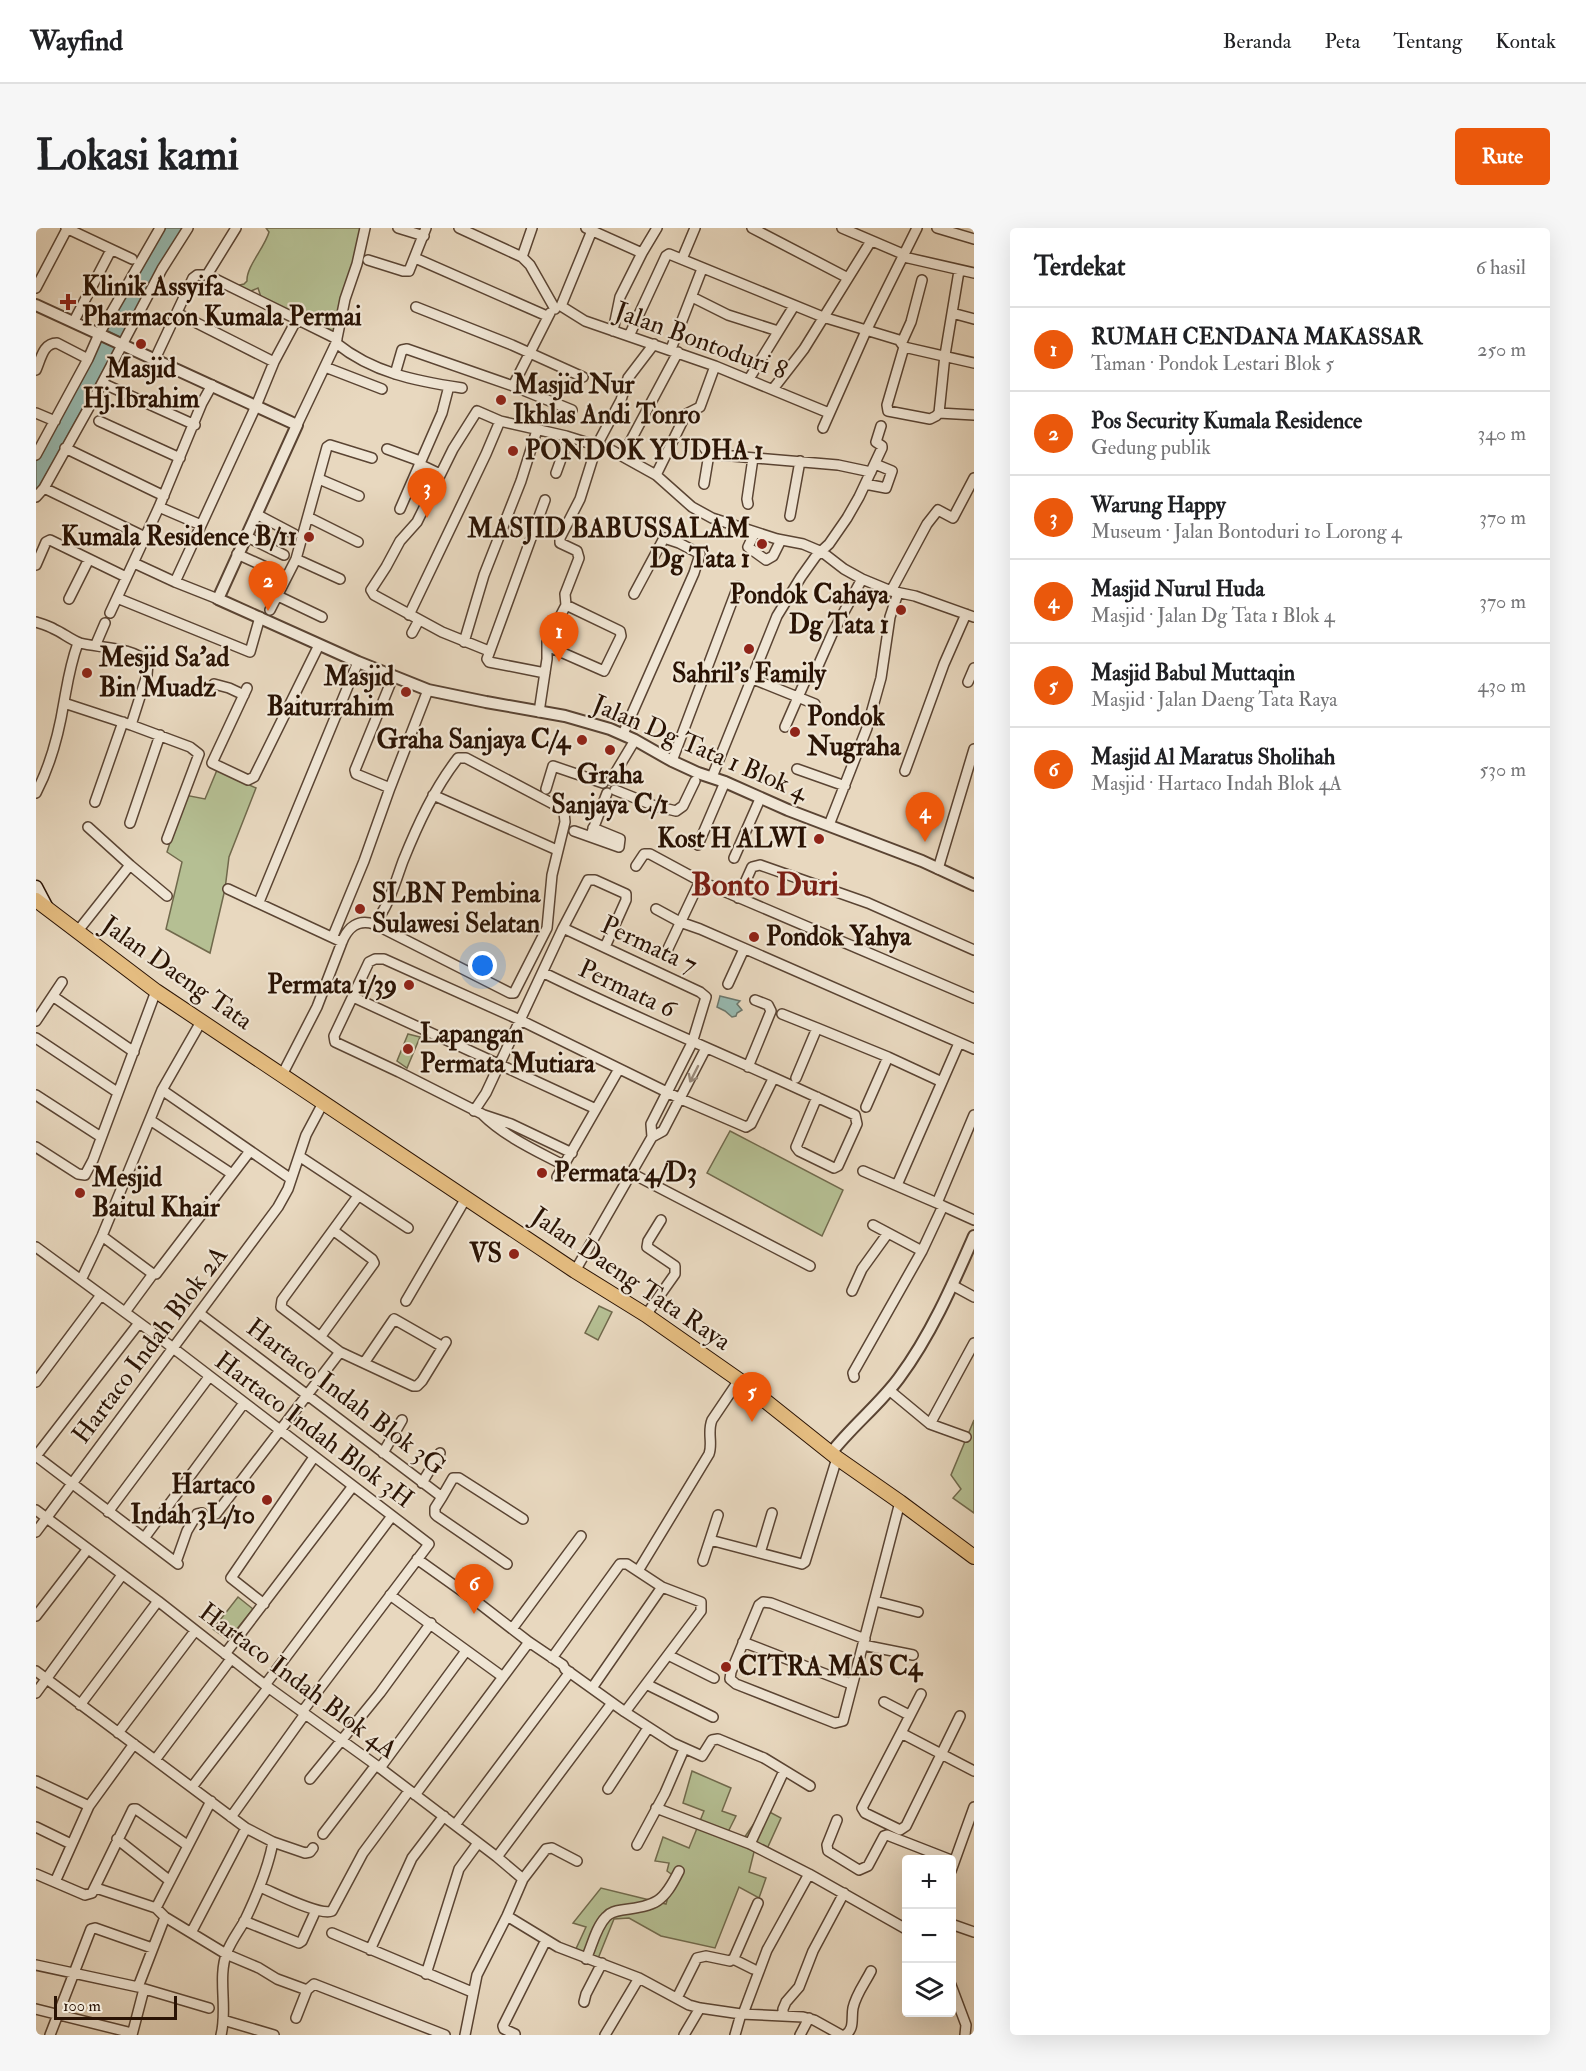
<!DOCTYPE html>
<html lang="id">
<meta charset="utf-8">
<style>
body{margin:0;font-family:"IM FELL Double Pica",serif;background:#f6f6f6;color:#202124}
.controls{position:absolute;right:18px;bottom:18px;display:grid;overflow:hidden;border-radius:6px;box-shadow:0 6px 24px #0002}
.controls button{width:54px;height:54px;display:grid;place-items:center;padding:0;border:0;border-bottom:2px solid #e0e0e0;background:#fff;color:#202124;font:30px sans-serif}
.scale{position:absolute;left:18px;bottom:15px;width:123px;box-sizing:border-box;padding-left:6px;border:3px solid #2a1304;border-top:0;font-size:16px;line-height:21px;white-space:nowrap;color:#2a1304;-webkit-text-stroke:4px #f0e6d5;paint-order:stroke}
.you{position:absolute;left:447px;top:738px;width:21px;height:21px;margin:-15px;border:4px solid #fff;border-radius:50%;background:#1a73e8;box-shadow:0 0 0 9px #1a73e833}
.badge{display:grid;place-items:center;width:39px;height:39px;border-radius:50%;background:#ea580c;color:#fff;font-size:20px;font-weight:700}
.pin{position:absolute;translate:-50% -50px;filter:drop-shadow(0 2px 3px #0008)}
.pin::after{content:'';position:absolute;top:32px;width:21px;height:18px;background:inherit;clip-path:polygon(0 0,100% 0,50% 100%)}
.list{margin:0;padding:0;list-style:none}
h2{display:flex;justify-content:space-between;align-items:center;height:78px;margin:0;padding:0 24px;font-size:26px}
h2 small{font-size:20px;font-weight:400;color:#757577}
.list li{display:grid;grid-template-columns:39px 1fr auto;gap:18px;align-items:center;box-sizing:border-box;height:84px;padding:0 24px;border-top:2px solid #e0e0e0}
.list b{display:block;font-size:22px;white-space:nowrap}
.list p{margin:0;font-size:20px;white-space:nowrap;color:#757577}
.list em{font-size:20px;font-style:normal;color:#757577}
.icon{flex:none;width:33px;height:33px;fill:none;stroke:currentColor;stroke-width:2;stroke-linecap:round;stroke-linejoin:round}
.map{position:relative;flex:none;width:938px;height:1807px;overflow:hidden;border-radius:6px}
header{display:flex;align-items:center;gap:36px;box-sizing:border-box;height:84px;padding:0 30px;background:#fff;border-bottom:2px solid #e0e0e0}
header strong{font-size:28px}
nav{display:flex;gap:33px;margin-inline-start:auto;font-size:21px}
.intro{display:flex;align-items:center;justify-content:space-between;box-sizing:border-box;height:144px;padding:0 36px}
h1{margin:0;font-size:42px}
.button{padding:15px 27px;border-radius:6px;background:#ea580c;color:#fff;font-size:21px;font-weight:700}
main{display:flex;gap:36px;padding:0 36px}
aside{flex:1;background:#fff;border-radius:6px;box-shadow:0 6px 24px #0002}
.map>svg:first-child{display:block}
</style>
<header>
<strong>Wayfind</strong>
<nav><a>Beranda</a><a>Peta</a><a>Tentang</a><a>Kontak</a></nav>
</header>
<div class="intro"><h1>Lokasi kami</h1><a class="button">Rute</a></div>
<main>
<div class="map">
<svg width="938" height="1807" viewBox="0 0 938 1807">
<rect width="100%" height="100%" fill="#e8d8bf"/>
<filter id="stains"><feTurbulence type="fractalNoise" baseFrequency=".00333" numOctaves="4"/><feColorMatrix values="0 0 0 0 .2 0 0 0 0 .09 0 0 0 0 .02 0 0 0 .5 -.17"/></filter>
<radialGradient id="worn" r=".72"><stop offset=".6" stop-color="#630" stop-opacity="0"/><stop offset="1" stop-color="#630" stop-opacity=".3"/></radialGradient>
<!-- green -->
<path fill="#b5bf93" stroke="#70694c" stroke-width="1.5" d="M230 0H327L300 100 297 106 274 93 271 89 268 91 266 88 268 83 262 79 255 84 225 69 222 60 215 63V66L199 58 208 56 211 53C210 39 229 19 233 4Z
M181 542 220 560 193 629 189 661 174 725 130 701 146 634 131 624 149 567 169 571Z
M372 806 384 809 371 840 361 833Z
M694 903 807 962 786 1008 671 945Z
M563 1078 576 1084 562 1112 549 1105Z
M938 1192V1285L917 1270 925 1261 915 1247Z
M202 1369 217 1381 192 1412 177 1401Z
M656 1543 695 1560 686 1583 700 1588 690 1608 706 1613 728 1581 745 1590 730 1623 719 1620 713 1644 730 1650 723 1670 703 1659 679 1720 625 1708 593 1690 578 1691 561 1733 539 1723 550 1699 537 1695 565 1660 630 1676 638 1648 631 1643 633 1635 619 1633 627 1609 653 1620 668 1583 647 1575Z"/>
<!-- water -->
<path fill="#97bab1" stroke="#6b776c" stroke-width="1.5" d="M129 0H148L86 110 70 102Z
M64 112 80 119 0 265V231Z
M684 768 704 773 701 776 706 782 701 785 700 788 696 789 689 783 681 779Z"/>
<g fill="none" stroke-linecap="round" stroke-linejoin="round">
<!-- minor casing -->
<g stroke="#5a4433" stroke-width="12">
<path id="minor" d="M30 0 96 31
M362 0 388 8
M423 0 486 29 494 37 519 81
M550 0 606 25
M716 0 812 50
M806 0 869 27
M901 0 938 11
M486 29 496 0
M868 29 938 45
M379 30 511 88
M646 31 659 0
M332 32 367 43H373L390 0
M171 47 200 0
M0 60 31 1
M656 69 692 87 742 103
M525 78 549 93 679 138 793 185
M525 78 557 0
M380 79 476 117 547 149
M141 85 238 134
M916 85 938 91
M38 93 75 22
M577 103 584 69 606 25 621 0
M593 108 630 28 633 26 787 89 863 112 868 119 938 135
M866 114 875 94 886 52
M300 115C337 145 380 153 426 160
M868 119 851 177 852 183 894 191 900 188 903 185 938 187
M635 121 666 41
M119 131 157 50 161 47H171L301 111
M289 139 346 161
M0 142C5 131 7 115 21 115L52 131
M359 146 366 122 371 121 477 158 536 182
M713 151 758 78
M66 155 159 197
M477 158 514 85
M737 161 768 121 835 13
M0 185 19 193
M903 185 909 127 923 43
M63 193 144 230
M261 197 300 115 309 71 321 36 329 0
M787 200 830 103 881 0
M665 215 673 226 802 237 835 244
M29 220 128 268
M351 221 384 233
M0 227 52 131 63 106 124 0
M587 227 642 124
M383 236 404 246
M520 245 533 209
M620 247 650 186 664 179 679 138
M283 251 323 268
M668 256 673 226
M829 256 850 260 856 243 839 236
M8 260 109 309
M0 269 8 260 56 174 126 41 152 0
M509 272 451 431 453 434 509 445
M712 276 711 271 717 230
M123 279 165 297
M364 281 406 185 413 158
M220 286 258 306
M754 288 764 233
M272 289 322 314
M719 304 712 319 730 332 737 328 745 312
M209 308 248 327
M201 326 243 345
M260 331 304 351
M98 335 139 354 182 371
M0 337 10 314 14 312 90 349
M139 354 220 178 238 134 261 91
M855 363 891 296 902 282 917 290 938 250
M242 368 286 389
M81 370 214 424 224 389
M33 371 53 331
M234 382 260 331 291 219 294 217 336 230
M74 385 123 279 166 175 176 157
M373 387 450 226 464 193
M0 394C6 396 13 398 18 401 27 405 35 412 44 415 63 420 98 419 112 435L111 447 95 497 28 475
M376 405 383 392
M428 414 448 347 485 253 501 202
M60 416 69 395
M511 418 568 443 585 408 584 403 582 402 530 377
M453 423 406 404 338 367 335 362 350 339 364 313 381 294 417 221 441 183 464 193 530 208 575 222 620 247 656 279 676 290 741 311 767 316 786 324 808 341 826 351 855 363 879 368 938 389
M778 447 797 404 826 351
M717 451 779 476
M932 454 938 440
M178 456 193 460 208 467
M211 460 176 535 212 552 218 549 283 417
M503 484 511 431V414L530 377 529 366 543 330 541 323 524 315V310L544 271 561 217 585 172 592 150 618 116
M95 497 154 519 163 526 131 611
M749 499 770 451
M587 506 658 345 664 326 643 315 628 310 598 366
M636 533 702 358
M761 541 809 558
M869 543 908 436 930 386
M676 549 741 388 765 349 780 328 793 316 811 290 823 269 846 220V218L840 214 845 198
M575 552 599 512
M354 560 320 546 319 542 357 449
M510 561 517 538 567 555
M579 562 619 578 640 583 647 578 659 553
M0 565C14 538 23 505 28 474 32 452 34 437 42 415
M397 567 521 622
M59 574 87 494
M94 595 124 507
M793 597 831 500 845 450 854 389 862 365
M538 603 583 619 584 611 557 600
M556 604 571 565
M662 617 689 554
M698 630 724 571
M94 637 131 668
M600 638 608 626H614L664 653 938 770
M902 641 938 521
M192 661 306 714 281 779 246 847
M702 670 716 639 724 637 832 675 938 722
M223 674 322 434
M620 681 644 694 664 701 938 821
M527 700 664 764 670 769 656 815 615 896 616 909
M41 704 94 637 52 599
M297 708 328 633 354 560 392 462
M306 714C312 699 322 691 338 696L474 765H478L511 700 516 647 529 594 528 584 521 578 430 530H422C398 561 382 596 367 633 359 655 353 678 338 696
M629 727 664 653
M508 745C610 795 716 838 819 887L821 896 802 938 798 940 763 923 760 919 781 869
M692 756 708 721
M18 769 98 824
M317 769 560 881
M746 786 781 800
M0 793 26 754
M0 810 81 864
M712 839 735 783 732 777 719 772
M760 850 781 800 852 829 906 854
M126 862 255 951
M0 867 65 909
M830 879 852 829
M438 883 450 865 527 700 552 652H559L590 666V672L569 719
M448 887 475 896 536 925
M114 892 196 946
M0 919 42 946 49 947 57 932 120 763
M263 928 372 1000
M529 938C501 923 469 909 446 886L363 844 299 814 298 808 333 734 339 731H348L484 792 645 871 710 899 715 896 737 851
M827 943 901 975
M595 945 774 1038
M521 949 583 841
M861 957 923 815
M322 968 246 1072 245 1079 304 1124 377 1158H381L386 1153 410 1114
M907 978 938 992
M837 997 886 1023
M66 1008 117 1046H120L214 923
M0 1019 124 1110 393 1316 266 1484
M539 1043 616 909 627 903 670 820
M45 1052 66 1008 126 862 166 792
M916 1057 938 1069
M816 1063 826 1041 852 1005
M370 1073 430 970
M89 1084 117 1046
M163 1085 406 1269 417 1250H423L487 1291
M610 1087 639 1046V1038L611 1019 612 1013 625 992
M285 1108 338 1035 336 1031 298 1003
M328 1135 358 1091 407 1119
M818 1149 817 1145 886 1023 907 978 901 975 938 887
M0 1154 65 1067
M853 1162 894 1196
M930 1209 894 1196 938 1115
M347 1225 366 1192
M0 1228 142 1336
M0 1228 103 1095
M386 1255 404 1225
M406 1269 399 1280V1286L401 1288 471 1336
M0 1282 122 1373 229 1457 344 1540 461 1629 487 1651
M72 1284 173 1149
M180 1286 304 1124
M0 1304 242 979 252 961 270 907 287 875
M109 1309 208 1175
M674 1312 766 1336 769 1334 801 1230
M724 1325 736 1285
M381 1331 440 1373 493 1414 527 1437 529 1441 589 1484 637 1515 666 1528 676 1512 682 1511 728 1530 774 1558
M667 1333 682 1287
M140 1334 151 1303 161 1286 166 1285
M602 1343 673 1226C677 1215 671 1204 676 1192L703 1152
M354 1367 467 1449
M839 1373 882 1384
M228 1376 195 1350 278 1229
M0 1388 51 1322
M476 1401 545 1308
M829 1411 735 1375 727 1374 723 1377 695 1444 694 1451 700 1456 799 1495 807 1493 864 1274
M707 1414 815 1456
M827 1417 877 1427
M189 1426 317 1258
M632 1427 678 1450
M516 1430 584 1336H591L626 1359 665 1374V1383L589 1484
M0 1443 210 1600 237 1614 269 1625 274 1624 277 1620
M610 1456 677 1489
M229 1457 356 1288
M556 1460 626 1359
M0 1465 86 1347
M885 1466 865 1505 938 1543
M848 1474 873 1487
M44 1477 122 1373
M82 1505 159 1403
M865 1505 826 1580 829 1585 864 1602 870 1598 924 1488
M119 1532 195 1431
M344 1540 430 1423
M274 1551 344 1465 395 1395
M0 1553 53 1578
M156 1559 232 1460
M572 1561 612 1500
M379 1567 493 1414
M620 1580 714 1616 773 1646 870 1701
M195 1589 269 1486
M801 1592 791 1617 792 1623 823 1642 832 1638 848 1608 851 1607 915 1632
M419 1597 534 1444
M0 1599 35 1616
M287 1606 340 1537
M81 1611 134 1653
M714 1616 748 1543
M601 1617 629 1565 648 1521
M461 1629 576 1475
M915 1643 938 1579
M0 1646 49 1667 56 1665 97 1581H100L151 1617
M19 1654 53 1578 98 1516
M224 1659C239 1665 283 1688 296 1683L327 1625 373 1563
M60 1660 120 1680 129 1689 190 1726 223 1740 241 1751 271 1762
M120 1680 175 1573
M471 1688 522 1719 603 1750 653 1777 664 1780 705 1786 767 1789 778 1792 805 1807
M208 1693 263 1715 266 1713 280 1682
M915 1696 938 1704
M156 1703 210 1600
M296 1705 436 1764
M334 1722 376 1630 408 1588
M550 1731C556 1718 560 1699 570 1689 574 1684 580 1683 586 1682 621 1677 627 1675 643 1643
M697 1731 717 1741
M0 1737 102 1759 173 1780
M390 1746 423 1641 442 1615
M915 1757 930 1797 929 1807
M102 1759 129 1689
M641 1770 661 1730 670 1728 694 1733 698 1730 722 1675
M548 1774 550 1766 566 1735
M0 1781 96 1805
M707 1786 731 1722 773 1646
M747 1788V1781L750 1774 763 1759 777 1723 808 1665
M260 1790 271 1762 278 1756 409 1807
M187 1792 238 1807
M479 1806 468 1801 467 1798 510 1712
M14 1807 55 1701 59 1700 116 1720
M96 1807 108 1761
M185 1807C192 1780 181 1750 191 1724 195 1713 203 1703 209 1692 221 1667 232 1641 237 1614
M429 1807 441 1747 471 1688 487 1651 510 1621 516 1620 541 1633
M569 1807 603 1750
M648 1807 664 1780
M699 1807 705 1786
M764 1807 773 1790
M809 1807C819 1801 815 1790 817 1780 820 1766 829 1755 835 1743"/>
</g>
<!-- tertiary casing -->
<g stroke="#5a4433" stroke-width="14">
<path id="tertiary" d="M0 77 261 197 182 371 322 434 392 462 450 474 529 488 574 501 599 512 636 533 662 545 689 554 752 582 886 633 938 657
M795 1225C816 1198 843 1177 863 1150 895 1107 917 1056 938 1008"/>
</g>
<!-- secondary casing -->
<g stroke="#2a1304" stroke-width="15">
<path id="secondary" d="M0 659 11 680"/>
</g>
<!-- primary casing -->
<g stroke="#2a1304" stroke-width="16">
<path id="primary" d="M0 672 120 763 539 1043 610 1087 703 1152 801 1230 864 1274 938 1329"/>
</g>
<!-- minor -->
<use href="#minor" stroke="#f0e6d5" stroke-width="9"/>
<!-- tertiary -->
<use href="#tertiary" stroke="#f0e6d5" stroke-width="10"/>
<!-- secondary -->
<use href="#secondary" stroke="#f0e6d5" stroke-width="12"/>
<!-- primary -->
<use href="#primary" stroke="#e4bc80" stroke-width="14"/>
</g>
<!-- one-way arrows -->
<defs><path id="oneway-shaft" d="M-6 0H5M1.5-3L5.5 0L1.5 3" fill="none" stroke-width="1.6" stroke-linecap="round" stroke-linejoin="round" transform="scale(1.5)"/></defs>
<use stroke="#978777" href="#oneway-shaft" transform="translate(658 846) rotate(117)"/>
<!-- markers -->
<g fill="#8f2418" stroke="#f0e6d5" stroke-width="2">
<path d="M29 65h6v6h6v6h-6v6h-6v-6h-6v-6h6z"/>
<circle cx="105" cy="116" r="6"/>
<circle cx="465" cy="172" r="6"/>
<circle cx="477" cy="223" r="6"/>
<circle cx="273" cy="309" r="6"/>
<circle cx="726" cy="316" r="6"/>
<circle cx="865" cy="382" r="6"/>
<circle cx="713" cy="421" r="6"/>
<circle cx="51" cy="445" r="6"/>
<circle cx="370" cy="464" r="6"/>
<circle cx="759" cy="504" r="6"/>
<circle cx="546" cy="512" r="6"/>
<circle cx="574" cy="522" r="6"/>
<circle cx="783" cy="611" r="6"/>
<circle cx="324" cy="681" r="6"/>
<circle cx="718" cy="709" r="6"/>
<circle cx="373" cy="757" r="6"/>
<circle cx="372" cy="821" r="6"/>
<circle cx="506" cy="945" r="6"/>
<circle cx="44" cy="965" r="6"/>
<circle cx="478" cy="1026" r="6"/>
<circle cx="231" cy="1272" r="6"/>
<circle cx="690" cy="1439" r="6"/>
</g>
<g text-anchor="middle" dominant-baseline="central" stroke-width="4.5" stroke-linejoin="round" paint-order="stroke">
<!-- poi labels -->
<g font-size="26" font-weight="bold" fill="#2a1304" stroke="#f0e6d5" text-anchor="start">
<text x="46" y="59">Klinik Assyifa<tspan x="46" dy="30">Pharmacon Kumala Permai</tspan></text>
<text x="105" y="141" text-anchor="middle">Masjid<tspan x="105" dy="30">Hj.Ibrahim</tspan></text>
<text x="477" y="157">Masjid Nur<tspan x="477" dy="30">Ikhlas Andi Tonro</tspan></text>
<text x="489" y="223">PONDOK YUDHA 1</text>
<text x="714" y="301" text-anchor="end">MASJID BABUSSALAM<tspan x="714" dy="30">Dg Tata 1</tspan></text>
<text x="261" y="309" text-anchor="end">Kumala Residence B/11</text>
<text x="853" y="367" text-anchor="end">Pondok Cahaya<tspan x="853" dy="30">Dg Tata 1</tspan></text>
<text x="63" y="430">Mesjid Sa'ad<tspan x="63" dy="30">Bin Muadz</tspan></text>
<text x="713" y="446" text-anchor="middle">Sahril's Family</text>
<text x="358" y="449" text-anchor="end">Masjid<tspan x="358" dy="30">Baiturrahim</tspan></text>
<text x="771" y="489">Pondok<tspan x="771" dy="30">Nugraha</tspan></text>
<text x="534" y="512" text-anchor="end">Graha Sanjaya C/4</text>
<text x="574" y="547" text-anchor="middle">Graha<tspan x="574" dy="30">Sanjaya C/1</tspan></text>
<text x="771" y="611" text-anchor="end">Kost H ALWI</text>
<text x="336" y="666">SLBN Pembina<tspan x="336" dy="30">Sulawesi Selatan</tspan></text>
<text x="730" y="709">Pondok Yahya</text>
<text x="361" y="757" text-anchor="end">Permata 1/39</text>
<text x="384" y="806">Lapangan<tspan x="384" dy="30">Permata Mutiara</tspan></text>
<text x="518" y="945">Permata 4/D3</text>
<text x="56" y="950">Mesjid<tspan x="56" dy="30">Baitul Khair</tspan></text>
<text x="466" y="1026" text-anchor="end">VS</text>
<text x="219" y="1257" text-anchor="end">Hartaco<tspan x="219" dy="30">Indah 3L/10</tspan></text>
<text x="702" y="1439">CITRA MAS C4</text>
</g>
<!-- street labels -->
<g font-size="26" fill="#2a1304" stroke="#f0e6d5">
<text transform="translate(665 113) rotate(20)">Jalan Bontoduri 8</text>
<text transform="translate(664 520) rotate(23)">Jalan Dg Tata 1 Blok 4</text>
<text transform="translate(613 717) rotate(25)">Permata 7</text>
<text transform="translate(141 745) rotate(35)">Jalan Daeng Tata</text>
<text transform="translate(591 761) rotate(25)">Permata 6</text>
<text transform="translate(595 1051) rotate(34)">Jalan Daeng Tata Raya</text>
<text transform="translate(114 1117) rotate(-53)">Hartaco Indah Blok 2A</text>
<text transform="translate(310 1169) rotate(37)">Hartaco Indah Blok 3G</text>
<text transform="translate(278 1202) rotate(37)">Hartaco Indah Blok 3H</text>
<text transform="translate(262 1453) rotate(37)">Hartaco Indah Blok 4A</text>
</g>
<!-- district labels -->
<g font-size="32" font-weight="bold" fill="#7a1f14" stroke="#f0e6d5">
<text x="729" y="657">Bonto Duri</text>
</g>
</g>
<rect width="100%" height="100%" filter="url(#stains)"/>
<rect width="100%" height="100%" fill="url(#worn)"/>
</svg>
<div class="controls">
<button>+</button>
<button>−</button>
<button><svg class="icon" aria-label="layers" viewBox="0 0 24 24"><path d="M12 4l9 5-9 5-9-5zM3 14l9 5 9-5"/></svg></button>
</div>
<div class="scale">100 m</div>
<div class="you"></div>
<div class="pin badge" style="left:523px;top:434px">1</div>
<div class="pin badge" style="left:232px;top:383px">2</div>
<div class="pin badge" style="left:391px;top:290px">3</div>
<div class="pin badge" style="left:889px;top:614px">4</div>
<div class="pin badge" style="left:716px;top:1194px">5</div>
<div class="pin badge" style="left:438px;top:1386px">6</div>
</div>
<aside>
<h2>Terdekat<small>6 hasil</small></h2>
<ul class="list">
<li><span class="badge">1</span><div><b>RUMAH CENDANA MAKASSAR</b><p>Taman · Pondok Lestari Blok 5</p></div><em>250 m</em></li>
<li><span class="badge">2</span><div><b>Pos Security Kumala Residence</b><p>Gedung publik</p></div><em>340 m</em></li>
<li><span class="badge">3</span><div><b>Warung Happy</b><p>Museum · Jalan Bontoduri 10 Lorong 4</p></div><em>370 m</em></li>
<li><span class="badge">4</span><div><b>Masjid Nurul Huda</b><p>Masjid · Jalan Dg Tata 1 Blok 4</p></div><em>370 m</em></li>
<li><span class="badge">5</span><div><b>Masjid Babul Muttaqin</b><p>Masjid · Jalan Daeng Tata Raya</p></div><em>430 m</em></li>
<li><span class="badge">6</span><div><b>Masjid Al Maratus Sholihah</b><p>Masjid · Hartaco Indah Blok 4A</p></div><em>530 m</em></li>
</ul>
</aside>
</main>
